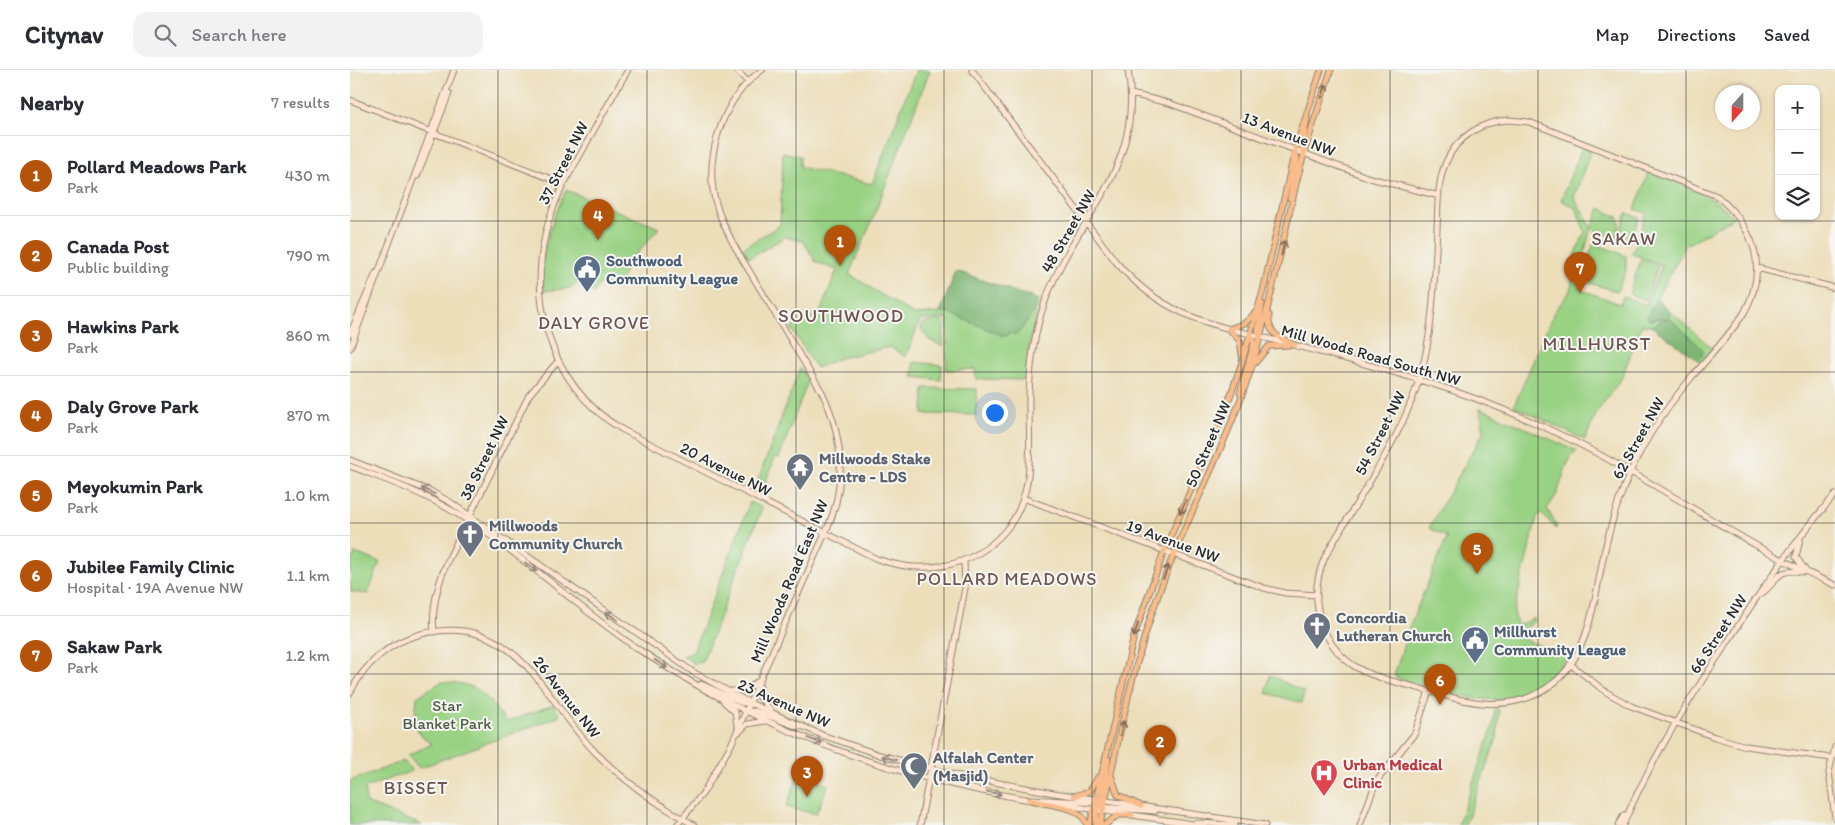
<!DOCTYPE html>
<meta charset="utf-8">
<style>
body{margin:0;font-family:Itim,sans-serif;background:#f2f2f3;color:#2b2b33}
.controls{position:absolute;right:15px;top:15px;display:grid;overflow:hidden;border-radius:10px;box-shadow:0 1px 4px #0004}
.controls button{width:45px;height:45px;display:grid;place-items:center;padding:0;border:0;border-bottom:1px solid #e1e1e2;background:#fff;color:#2b2b33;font:25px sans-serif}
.compass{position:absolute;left:1365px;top:15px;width:45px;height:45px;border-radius:50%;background:#fff;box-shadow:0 1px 4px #0004;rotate:201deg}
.you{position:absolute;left:644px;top:342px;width:18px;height:18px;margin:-12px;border:4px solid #fff;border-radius:50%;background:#1a73e8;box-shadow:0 0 0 8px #1a73e833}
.badge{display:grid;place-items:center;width:32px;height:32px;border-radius:50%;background:#b45309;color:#fff;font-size:16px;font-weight:700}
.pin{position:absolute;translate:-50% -41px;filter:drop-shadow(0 1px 2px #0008)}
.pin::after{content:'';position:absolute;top:26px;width:18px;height:15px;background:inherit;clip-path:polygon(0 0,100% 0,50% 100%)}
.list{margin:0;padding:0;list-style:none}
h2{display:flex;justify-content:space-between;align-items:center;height:65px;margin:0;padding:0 20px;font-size:21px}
h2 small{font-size:16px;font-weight:400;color:#7c7c81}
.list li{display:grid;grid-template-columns:32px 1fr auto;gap:15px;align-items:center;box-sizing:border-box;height:80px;padding:0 20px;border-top:1px solid #e1e1e2}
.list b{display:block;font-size:19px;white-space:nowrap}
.list p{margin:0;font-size:16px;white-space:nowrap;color:#7c7c81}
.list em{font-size:16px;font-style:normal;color:#7c7c81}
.icon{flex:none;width:28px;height:28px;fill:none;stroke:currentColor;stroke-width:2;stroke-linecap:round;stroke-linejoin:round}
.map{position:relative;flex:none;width:1485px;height:755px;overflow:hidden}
header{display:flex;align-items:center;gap:30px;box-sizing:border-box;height:70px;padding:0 25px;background:#fff;border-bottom:1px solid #e1e1e2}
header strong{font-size:24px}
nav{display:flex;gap:28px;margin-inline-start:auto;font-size:18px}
.search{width:350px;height:45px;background:#f2f2f3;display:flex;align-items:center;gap:12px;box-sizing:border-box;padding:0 18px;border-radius:15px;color:#7c7c81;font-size:19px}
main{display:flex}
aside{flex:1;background:#fff}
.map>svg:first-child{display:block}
</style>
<header>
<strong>Citynav</strong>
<div class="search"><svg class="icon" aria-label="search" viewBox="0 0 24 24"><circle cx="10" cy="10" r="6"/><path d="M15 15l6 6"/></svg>Search here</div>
<nav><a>Map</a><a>Directions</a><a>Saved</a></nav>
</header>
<main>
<aside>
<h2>Nearby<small>7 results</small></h2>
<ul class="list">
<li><span class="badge">1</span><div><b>Pollard Meadows Park</b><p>Park</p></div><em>430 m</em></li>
<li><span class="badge">2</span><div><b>Canada Post</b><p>Public building</p></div><em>790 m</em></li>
<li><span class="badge">3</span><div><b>Hawkins Park</b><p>Park</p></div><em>860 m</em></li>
<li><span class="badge">4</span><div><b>Daly Grove Park</b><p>Park</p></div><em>870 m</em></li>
<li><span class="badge">5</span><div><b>Meyokumin Park</b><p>Park</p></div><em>1.0 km</em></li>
<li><span class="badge">6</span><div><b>Jubilee Family Clinic</b><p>Hospital · 19A Avenue NW</p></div><em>1.1 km</em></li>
<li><span class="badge">7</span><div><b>Sakaw Park</b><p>Park</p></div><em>1.2 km</em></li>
</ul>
</aside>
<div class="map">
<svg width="1485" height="755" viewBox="0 0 1485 755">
<rect width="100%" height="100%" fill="#f6f6f2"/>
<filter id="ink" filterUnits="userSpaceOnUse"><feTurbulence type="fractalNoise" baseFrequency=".02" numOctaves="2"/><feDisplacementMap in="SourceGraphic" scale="10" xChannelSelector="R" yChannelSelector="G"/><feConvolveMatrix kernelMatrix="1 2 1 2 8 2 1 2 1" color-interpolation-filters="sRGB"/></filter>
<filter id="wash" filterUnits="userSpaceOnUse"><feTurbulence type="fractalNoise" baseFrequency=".0096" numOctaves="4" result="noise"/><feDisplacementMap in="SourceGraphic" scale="20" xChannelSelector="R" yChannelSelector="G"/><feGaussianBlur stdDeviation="1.12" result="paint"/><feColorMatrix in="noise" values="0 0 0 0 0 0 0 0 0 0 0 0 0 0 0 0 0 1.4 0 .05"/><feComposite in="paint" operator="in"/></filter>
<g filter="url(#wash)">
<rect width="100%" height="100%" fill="#eddeba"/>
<!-- green -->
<path fill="#9ad284" stroke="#627e58" d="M566 0H580L521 153 499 204 564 245 590 243 606 201 689 230 678 282 676 310 626 309 625 299 596 300 598 248 570 250 556 287 540 277 490 288 466 298 441 258 471 241 487 200 466 192 453 171 435 167 399 188 393 178 430 155 433 82 450 86V97L522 114Z
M1232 77 1241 80 1224 127 1241 156 1228 211 1232 220 1270 234 1273 226 1296 235 1312 195 1282 184 1296 143 1285 139 1299 102C1330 114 1361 123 1384 147L1336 175 1306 229 1362 278 1351 292 1304 256 1292 255 1271 309 1247 342 1235 370 1164 336 1204 242 1221 220 1224 188 1235 162 1226 138 1211 130Z
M216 120 309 158 276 196 269 219 249 214 244 223 227 212 222 218 194 221C187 188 202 150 216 120Z
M1250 138 1268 147 1270 154 1266 167 1245 162 1242 158Z
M1277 143 1289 148 1279 173 1267 168Z
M1244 173 1276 186V201L1267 221 1232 211 1230 208Z
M1291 189 1308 195 1296 230 1279 224Z
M588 250 594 252 593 276 579 270 571 259 572 253Z
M564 292 592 295 591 310 563 307Z
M450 298 458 311 429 388 425 387 411 425 404 421Z
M574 318 627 319 626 345 573 344Z
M1130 338 1227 381C1210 395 1214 423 1197 438L1207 457 1206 459 1191 443 1187 447 1164 541 1167 556 1184 548 1185 551 1169 563 1175 570 1218 586C1180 639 1142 636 1085 618 1072 615 1055 613 1044 606L1060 555 1097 467 1079 458 1134 361Z
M400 432 412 438 352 592 345 594 333 586 343 582Z
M5 483 30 492 18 524 1 522 0 496Z
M920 605 954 622 952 633 916 623Z
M91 612C131 613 134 624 156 652L203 635 210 646 69 698 58 685 82 674C60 659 65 650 67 627Z
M1145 639 1149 640 1147 668 1115 755H1108L1142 659Z
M54 691 62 701 15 718 16 733 72 755H0V711Z
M449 703 478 715 466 744 436 737Z"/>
<!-- forest -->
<path fill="#7bb472" stroke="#53704e" d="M606 201 686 229 682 244 668 264 663 265 659 261 658 265 654 266 598 243H590Z
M1306 229 1320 242 1319 247 1300 250 1297 248Z
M1315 249H1321L1353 280 1352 286 1348 290 1301 256Z"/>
</g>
<g filter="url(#ink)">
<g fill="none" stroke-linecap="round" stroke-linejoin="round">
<!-- secondary casing -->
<g stroke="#8c8472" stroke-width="7">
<path id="secondary" d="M278 0C263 25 249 51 235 76 225 95 213 113 205 133 172 215 194 314 273 360L527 489C573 505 622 499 655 461 688 423 678 372 679 326 680 298 683 271 691 244 718 151 796 105 778 0
M386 0 398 12
M622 0 766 192C818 253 874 256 947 276 998 289 1050 303 1101 320 1163 341 1222 368 1279 401 1347 439 1413 484 1485 515
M781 24 819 33 1020 108 1089 126
M0 30 214 114
M1159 50 1179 52 1367 126C1405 158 1419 198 1394 243 1379 266 1359 287 1341 308 1314 340 1289 378 1274 417 1266 437 1260 458 1255 479 1245 523 1242 580 1205 612 1163 647 1115 632 1068 618 1050 613 1030 609 1013 601 971 580 956 529 975 487 1013 418 1063 356 1077 277 1084 238 1085 198 1087 159 1088 138 1087 112 1096 92 1107 67 1132 51 1159 50Z
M67 106 99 23
M1407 198 1485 218
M0 264 26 203
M0 278 104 0
M0 390 80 421 100 432 343 602 400 633 472 665 530 685 605 705 704 723 915 755
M0 396C33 409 68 421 99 439 168 479 225 537 291 581 409 659 542 708 681 730
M673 428 914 518 935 523 967 525
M1450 469 1446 487 1456 501
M1409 525C1429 514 1422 497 1453 502
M84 562C81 537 88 513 98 490L179 325 208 291
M1220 594 1256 622 1281 636 1365 667 1396 676 1481 688
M351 614 392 633H398
M410 617 409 626 421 641
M381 621 395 620 407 612
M0 623C14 595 39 572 71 564 168 541 192 628 246 683 275 712 308 735 344 755
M374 632 385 642 387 655
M397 641H405L448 657
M389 662 397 654 415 651
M1485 677 1479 702 1485 748
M682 729 748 733
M707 734 850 755
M751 737 805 741
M846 753 885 755
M327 755 353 723 381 675 480 452C497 407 492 364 472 322 452 290 434 258 415 227 398 198 379 171 368 140 351 92 371 30 412 0
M570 755 615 518 614 491
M1010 755 1026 712 1065 663 1079 621
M1268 755 1274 745
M1273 755C1300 691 1338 631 1377 573 1410 521 1444 471 1485 425"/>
</g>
<!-- primary casing -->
<g stroke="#8c8472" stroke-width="7">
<path id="primary" d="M954 83 952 78 957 48
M940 128 947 88 945 80
M919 245C917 264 930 268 945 275
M910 267 908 261 912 234
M892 285 890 271 879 259 895 253 906 242
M905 293 919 276 940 275
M890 323 904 273 901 265
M762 708 768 725 791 736
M724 726 740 721 748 707
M679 729C697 737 730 733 737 755
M753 740 751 733 758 689
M740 755 784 566 814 481 873 347 891 295 913 221 945 80 971 0
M746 755 747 732
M750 755C767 676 782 596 810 520 837 445 877 375 901 299 920 237 932 174 947 110 956 73 969 36 981 0
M755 755 768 745H782"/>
</g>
<!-- secondary -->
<use href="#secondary" stroke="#fde4d0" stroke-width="5"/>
<!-- primary -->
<use href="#primary" stroke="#f9bc8a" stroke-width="5"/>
</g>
<!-- one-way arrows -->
<defs><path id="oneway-shaft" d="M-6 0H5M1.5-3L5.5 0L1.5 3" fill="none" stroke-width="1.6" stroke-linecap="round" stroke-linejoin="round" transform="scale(1.25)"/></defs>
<g stroke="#886c56">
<use href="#oneway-shaft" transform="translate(974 21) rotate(-71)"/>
<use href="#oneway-shaft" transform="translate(933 178) rotate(-78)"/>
<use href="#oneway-shaft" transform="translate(833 437) rotate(114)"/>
<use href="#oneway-shaft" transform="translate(816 502) rotate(-69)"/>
<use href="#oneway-shaft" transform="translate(786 560) rotate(107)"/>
<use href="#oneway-shaft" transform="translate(772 658) rotate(-78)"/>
</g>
<g stroke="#94887e">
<use href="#oneway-shaft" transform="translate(78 421) rotate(-156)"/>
<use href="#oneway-shaft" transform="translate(181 497) rotate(36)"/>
<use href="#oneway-shaft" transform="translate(262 546) rotate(-144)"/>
<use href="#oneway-shaft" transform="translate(311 594) rotate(33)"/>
<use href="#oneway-shaft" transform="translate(465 671) rotate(23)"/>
<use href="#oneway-shaft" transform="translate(539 688) rotate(-164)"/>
<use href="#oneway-shaft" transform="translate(644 723) rotate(11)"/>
</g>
</g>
<!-- grid -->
<path fill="none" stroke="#2b2b2b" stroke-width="1" stroke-opacity="0.55" d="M148 0V755M297 0V755M446 0V755M594 0V755M742 0V755M891 0V755M1040 0V755M1188 0V755M1336 0V755M0 151H1485M0 302H1485M0 453H1485M0 604H1485"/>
<!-- icons -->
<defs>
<g id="civic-pin" transform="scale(1.4375)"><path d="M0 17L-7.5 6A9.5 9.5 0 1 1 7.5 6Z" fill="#5c6f8a" stroke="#f6f6f2"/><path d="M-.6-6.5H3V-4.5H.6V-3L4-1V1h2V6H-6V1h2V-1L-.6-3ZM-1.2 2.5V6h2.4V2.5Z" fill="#fff"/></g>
<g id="temple-pin" transform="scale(1.4375)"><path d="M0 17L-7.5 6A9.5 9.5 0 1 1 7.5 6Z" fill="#6b7280" stroke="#f6f6f2"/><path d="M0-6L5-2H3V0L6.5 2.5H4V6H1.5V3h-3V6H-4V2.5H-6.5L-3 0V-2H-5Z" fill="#fff"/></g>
<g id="church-pin" transform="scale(1.4375)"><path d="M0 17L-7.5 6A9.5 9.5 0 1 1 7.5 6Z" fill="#6b7280" stroke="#f6f6f2"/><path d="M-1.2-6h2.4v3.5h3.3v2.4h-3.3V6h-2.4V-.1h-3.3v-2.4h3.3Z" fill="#fff"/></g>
<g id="mosque-pin" transform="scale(1.4375)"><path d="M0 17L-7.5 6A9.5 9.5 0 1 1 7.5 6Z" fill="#6b7280" stroke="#f6f6f2"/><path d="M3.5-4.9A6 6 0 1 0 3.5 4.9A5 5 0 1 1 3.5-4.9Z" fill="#fff"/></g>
<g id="hospital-pin" transform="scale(1.4375)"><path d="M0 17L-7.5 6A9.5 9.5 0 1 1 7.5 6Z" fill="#e0444e" stroke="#f6f6f2"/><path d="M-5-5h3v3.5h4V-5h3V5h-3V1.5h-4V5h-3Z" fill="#fff"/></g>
</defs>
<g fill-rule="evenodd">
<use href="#civic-pin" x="237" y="199"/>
<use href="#temple-pin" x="450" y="397"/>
<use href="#church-pin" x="120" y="464"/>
<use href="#church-pin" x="967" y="556"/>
<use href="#civic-pin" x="1125" y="570"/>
<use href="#mosque-pin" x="564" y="696"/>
<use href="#hospital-pin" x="974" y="703"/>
</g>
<g text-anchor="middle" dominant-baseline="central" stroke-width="4" stroke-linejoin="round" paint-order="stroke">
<!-- street labels -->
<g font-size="16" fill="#2b2b2b" stroke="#f6f6f2">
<text transform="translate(939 64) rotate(21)">13 Avenue NW</text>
<text transform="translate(213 93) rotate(-63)">37 Street NW</text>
<text transform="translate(718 161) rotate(-60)">48 Street NW</text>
<text transform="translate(1021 285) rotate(16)">Mill Woods Road South NW</text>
<text transform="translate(1030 363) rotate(-63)">54 Street NW</text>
<text transform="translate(1288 368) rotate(-61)">62 Street NW</text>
<text transform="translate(858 374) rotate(-67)">50 Street NW</text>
<text transform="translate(134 388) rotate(-64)">38 Street NW</text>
<text transform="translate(376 399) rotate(27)">20 Avenue NW</text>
<text transform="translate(823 471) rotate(20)">19 Avenue NW</text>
<text transform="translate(439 511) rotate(-67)">Mill Woods Road East NW</text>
<text transform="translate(1368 564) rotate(-57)">66 Street NW</text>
<text transform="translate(217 627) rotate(52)">26 Avenue NW</text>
<text transform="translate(434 633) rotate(24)">23 Avenue NW</text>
</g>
<!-- service labels -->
<g font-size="16" font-weight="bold" fill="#4e5e75" stroke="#f6f6f2" text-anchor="start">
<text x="256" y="190">Southwood<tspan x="256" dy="18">Community League</tspan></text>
<text x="1144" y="561">Millhurst<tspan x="1144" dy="18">Community League</tspan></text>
</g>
<!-- worship labels -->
<g font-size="16" font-weight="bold" fill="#5b616d" stroke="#f6f6f2" text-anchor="start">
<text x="469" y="388">Millwoods Stake<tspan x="469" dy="18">Centre - LDS</tspan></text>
<text x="139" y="455">Millwoods<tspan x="139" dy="18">Community Church</tspan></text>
<text x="986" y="547">Concordia<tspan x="986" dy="18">Lutheran Church</tspan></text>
<text x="583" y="687">Alfalah Center<tspan x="583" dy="18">(Masjid)</tspan></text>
</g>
<!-- park labels -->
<g font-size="16" fill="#4c5d46" stroke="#f6f6f2">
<text x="97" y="635">Star<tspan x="97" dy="18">Blanket Park</tspan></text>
</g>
<!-- health labels -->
<g font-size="16" font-weight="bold" fill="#be3a42" stroke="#f6f6f2" text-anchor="start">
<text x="993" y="694">Urban Medical<tspan x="993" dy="18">Clinic</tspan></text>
</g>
<!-- neighbourhood labels -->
<g font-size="18" letter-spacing="1" fill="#6f5652" stroke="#f6f6f2">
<text x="1274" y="169">SAKAW</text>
<text x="244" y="253">DALY GROVE</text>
<text x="657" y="509">POLLARD MEADOWS</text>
<text x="66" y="718">BISSET</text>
</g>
<!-- quarter labels -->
<g font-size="19" letter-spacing="1" fill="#6f5652" stroke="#f6f6f2">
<text x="491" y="245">SOUTHWOOD</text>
<text x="1247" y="273">MILLHURST</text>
</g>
</g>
</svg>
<div class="controls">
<button>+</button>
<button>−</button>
<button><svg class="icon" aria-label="layers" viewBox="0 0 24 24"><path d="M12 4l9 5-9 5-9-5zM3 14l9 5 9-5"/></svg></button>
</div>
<svg class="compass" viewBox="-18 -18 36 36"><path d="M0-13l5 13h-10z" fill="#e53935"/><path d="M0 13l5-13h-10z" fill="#7c7c81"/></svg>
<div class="you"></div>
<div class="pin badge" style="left:490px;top:196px">1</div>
<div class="pin badge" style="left:810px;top:696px">2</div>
<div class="pin badge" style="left:457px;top:727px">3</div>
<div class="pin badge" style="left:248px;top:170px">4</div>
<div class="pin badge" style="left:1127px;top:504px">5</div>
<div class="pin badge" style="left:1090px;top:635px">6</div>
<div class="pin badge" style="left:1230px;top:223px">7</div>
</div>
</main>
